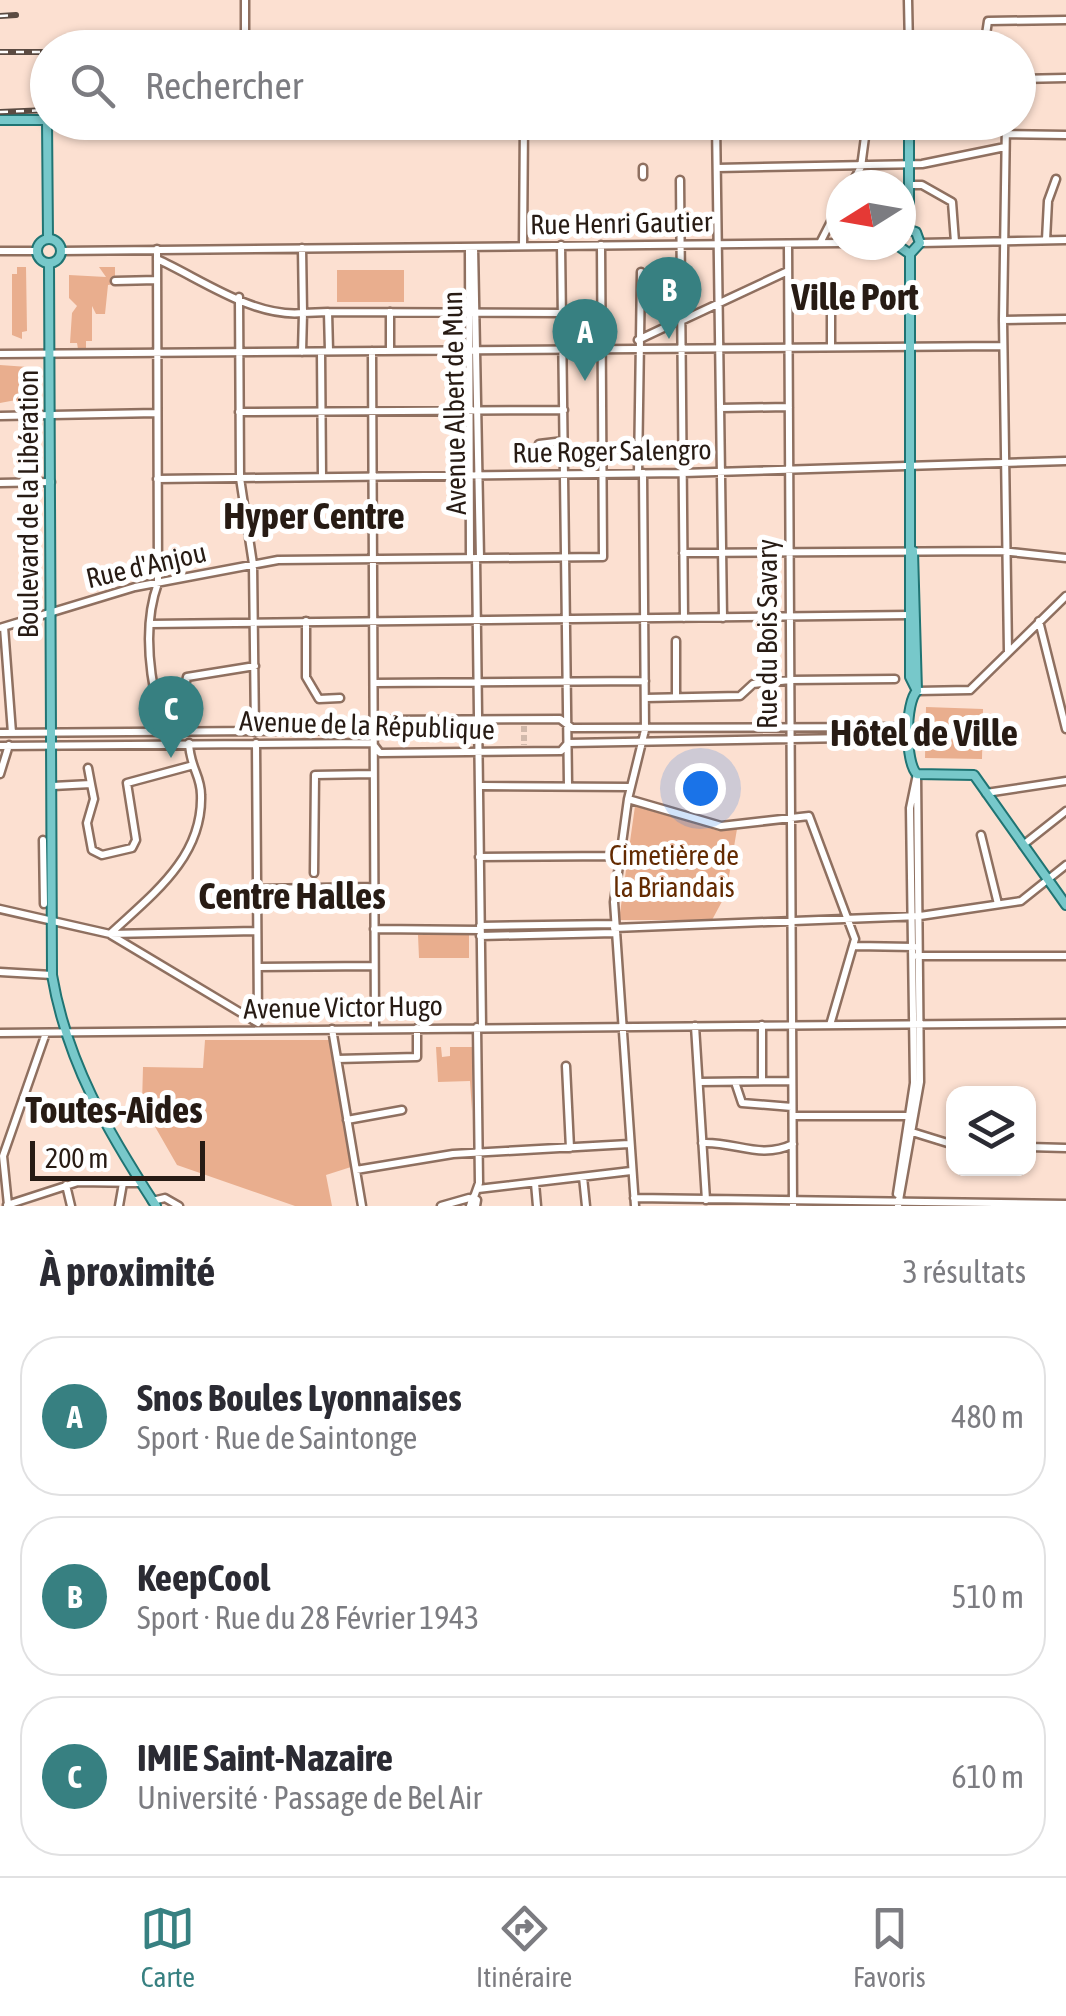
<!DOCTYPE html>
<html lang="fr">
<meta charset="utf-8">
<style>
body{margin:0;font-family:"Asap Condensed",sans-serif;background:#f7f7f7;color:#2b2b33}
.controls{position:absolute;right:30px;bottom:30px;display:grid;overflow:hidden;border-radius:20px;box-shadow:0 2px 8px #0004}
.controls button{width:90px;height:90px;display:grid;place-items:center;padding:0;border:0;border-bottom:2px solid #e1e1e2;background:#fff;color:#2b2b33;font:50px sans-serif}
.compass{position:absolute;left:826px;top:170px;width:90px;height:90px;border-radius:50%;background:#fff;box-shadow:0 2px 8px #0004;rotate:259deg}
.scale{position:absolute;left:30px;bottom:25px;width:175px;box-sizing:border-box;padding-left:10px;border:5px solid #271b14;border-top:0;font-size:28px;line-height:35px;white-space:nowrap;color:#271b14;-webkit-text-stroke:8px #fff;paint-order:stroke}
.you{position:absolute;left:700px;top:788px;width:35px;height:35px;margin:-25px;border:8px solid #fff;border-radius:50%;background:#1a73e8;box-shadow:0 0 0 15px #1a73e833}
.badge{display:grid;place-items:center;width:65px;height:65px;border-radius:50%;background:#378081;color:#fff;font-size:32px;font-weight:700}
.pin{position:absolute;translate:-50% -82px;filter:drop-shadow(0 2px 5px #0008)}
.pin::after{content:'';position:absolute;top:52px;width:35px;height:30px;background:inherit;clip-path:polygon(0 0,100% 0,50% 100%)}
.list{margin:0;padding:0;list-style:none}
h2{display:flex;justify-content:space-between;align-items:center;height:130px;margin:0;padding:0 40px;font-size:42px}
h2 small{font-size:32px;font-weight:400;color:#7c7c81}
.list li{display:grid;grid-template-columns:65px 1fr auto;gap:30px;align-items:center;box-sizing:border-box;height:160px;margin:0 20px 20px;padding:0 20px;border:2px solid #e1e1e2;border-radius:40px}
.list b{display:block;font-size:38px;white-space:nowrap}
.list p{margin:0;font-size:32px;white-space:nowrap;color:#7c7c81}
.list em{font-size:32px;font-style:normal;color:#7c7c81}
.icon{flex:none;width:55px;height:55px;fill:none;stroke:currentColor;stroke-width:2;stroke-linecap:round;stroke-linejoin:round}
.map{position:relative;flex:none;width:1066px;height:1206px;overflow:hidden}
.search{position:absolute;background:#fff;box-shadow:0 2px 8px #0004;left:30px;right:30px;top:30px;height:110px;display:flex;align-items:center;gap:25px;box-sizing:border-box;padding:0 35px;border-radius:55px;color:#7c7c81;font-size:38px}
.sheet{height:670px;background:#fff}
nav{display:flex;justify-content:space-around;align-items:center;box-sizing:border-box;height:140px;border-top:2px solid #e1e1e2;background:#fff;font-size:28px;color:#7c7c81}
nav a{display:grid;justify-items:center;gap:5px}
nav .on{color:#378081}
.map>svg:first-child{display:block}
</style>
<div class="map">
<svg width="1066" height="1206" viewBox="0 0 1066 1206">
<rect width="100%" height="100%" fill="#fce0d1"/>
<!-- green -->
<path fill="#e9ae8e" d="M17 267H26L27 331 22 332V339L12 335V274H17Z
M99 267H115V284L108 285 105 314H96L92 306V341H86V349H78L77 343H70L72 313 77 306 69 298V275L106 277Z
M337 270H404V302H337Z
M0 365 28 367 27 410 16 400 0 403Z
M926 707 983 709 982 759 925 758Z
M635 806 719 831 737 829 726 894 712 920H619Z
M469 934V958H419L418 935Z
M205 1040H329L351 1167 326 1175 332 1206H295L177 1165 142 1104 143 1067 203 1068Z
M436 1047H441L442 1057 450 1056V1047H472V1111L470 1081 438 1082Z"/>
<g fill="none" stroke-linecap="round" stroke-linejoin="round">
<!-- minor-tunnel -->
<path stroke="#d1b9ab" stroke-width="6" stroke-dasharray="6 3" stroke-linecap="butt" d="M524 726V745"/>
<!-- minor casing -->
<g stroke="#8f7060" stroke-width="11">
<path id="minor" d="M245 0V48
M908 0 909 48
M984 48 988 21 1066 20
M1018 79 1066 78
M716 122 723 618
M1006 122 1003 320 1008 652
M1006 134 1066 135
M643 168V176
M717 168 922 164 1005 147
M680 180 684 618
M851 185 861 167 867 122
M909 185H922L952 202 955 242
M1046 240 1048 201 1056 179
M820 243 841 202
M920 243 1066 240
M788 244 793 1206
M561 245 568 785
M523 246 524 122
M469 247 470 558
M474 247 480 558
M157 249 158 583C143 624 149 672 159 713L180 709 187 677 255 666
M0 251H36
M61 251 841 243
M157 259C201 279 254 318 303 313L302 248
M115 281 157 280
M239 297 240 478 253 564 255 732
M328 312 562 313
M390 312V351
M591 317V348
M1003 320 1066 319
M681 321 788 271
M638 340 672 324
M831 347V302H846
M372 351 375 1029
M302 352 303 313 328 312 329 351
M321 352 322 477
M0 354 1003 346
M720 408 789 407
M239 412 564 410
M0 416 157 413
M539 444 564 441
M638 473 641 272
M157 479 683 473 1066 461
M0 483 51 482
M683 553 1001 551 1066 558
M476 558 482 1027
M306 621V677L319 699 340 698
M1039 621 1066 729
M150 624 910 615
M4 627 12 733
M0 628 135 587 278 560 603 557 601 245
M676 641V697
M374 683 645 681
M917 691 970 690 1066 596
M645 698 740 696 753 684 790 680 895 679
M375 725 380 720 560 719 572 728 907 727
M0 733 372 730
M256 743 258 1021
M373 744 380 753 561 751 568 743 907 737
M0 746 373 743
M88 768 91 784
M0 774 9 745
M53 786 91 784 94 799 87 823 92 850 102 855 132 848 136 840 127 783 190 766
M482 786 630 787
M986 793 1066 781
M628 799 721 826 809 816 855 939 830 1025
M981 835 998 904
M43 840 44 904
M1023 845 1066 811
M479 857 620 856
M314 873 315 775 373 774
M257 889 374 887
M0 909 110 934 257 931
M480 926 614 924
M614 928 920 916 1021 901 1066 865
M374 929 480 930
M111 933C153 894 203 857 201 795 201 775 190 768 189 743
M111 935 258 1023
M480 936 615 933
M855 946 914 947
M917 956H1066
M258 967 374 966
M0 972 52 975
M695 1026 706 1200
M332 1029 362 1206
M0 1033 1066 1023
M337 1059 417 1057V1028
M566 1066 570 1148
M762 1081V1025
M699 1082 792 1081
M735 1082 742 1103 792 1107
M793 1116H908
M347 1120 402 1110
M912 1132 954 1145
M702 1143C735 1141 760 1160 793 1144
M1028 1147 1066 1148
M356 1170 453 1154 629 1144
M583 1177 586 1206
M535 1183 537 1206
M66 1185 71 1206
M478 1189 631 1171
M897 1194 914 1083 910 808 917 774
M474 1197 479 1183 477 1027
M634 1198 1066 1204
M152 1201 165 1198 179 1206
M7 1205 78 1182 141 1183
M8 1205 3 1156 46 1033
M119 1206 123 1183
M441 1206 469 1198
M470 1206 473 1197 477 1200 476 1206
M635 1206 614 902 628 799 645 730 643 473
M898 1206 920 1082 917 774"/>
</g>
<!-- major casing -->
<g stroke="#207473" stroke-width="12">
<path id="major" d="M0 120H48
M47 120 48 238
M909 122V230
M909 230 916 232 920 243 910 254
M37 251a12 12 0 1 1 24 0a12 12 0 1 1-24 0Z
M897 245 910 254
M910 254V677L917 691
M49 263 52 975C67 1063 108 1132 156 1206
M913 551 917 691C905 702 905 763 917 774
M917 774 974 775 1066 905"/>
</g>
<!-- minor -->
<use href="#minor" stroke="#fff" stroke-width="6"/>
<!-- major -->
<use href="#major" stroke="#77c8ca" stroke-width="8"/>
<!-- rail casing -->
<g stroke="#5b4b42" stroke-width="6">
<path id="rail" d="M0 16 16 15
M0 52H48
M0 112 48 110"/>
</g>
<!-- rail -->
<use href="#rail" stroke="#fff" stroke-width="2.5" stroke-dasharray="8" stroke-linecap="butt"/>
</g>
<g text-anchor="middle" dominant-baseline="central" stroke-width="10" stroke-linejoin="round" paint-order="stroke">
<!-- street labels -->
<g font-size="28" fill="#271b14" stroke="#fff">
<text transform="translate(621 223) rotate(-1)">Rue Henri Gautier</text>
<text transform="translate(454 403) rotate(-91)">Avenue Albert de Mun</text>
<text transform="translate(612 451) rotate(-1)">Rue Roger Salengro</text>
<text transform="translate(28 504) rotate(-90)">Boulevard de la Libération</text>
<text transform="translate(146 565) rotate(-13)">Rue d'Anjou</text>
<text transform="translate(767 634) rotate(-90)">Rue du Bois Savary</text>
<text transform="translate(367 725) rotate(2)">Avenue de la République</text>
<text transform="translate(343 1007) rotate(-1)">Avenue Victor Hugo</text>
</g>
<!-- park labels -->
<g font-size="28" fill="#642b02" stroke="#fff">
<text x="674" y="855">Cimetière de<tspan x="674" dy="32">la Briandais</tspan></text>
</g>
<!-- district labels -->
<g font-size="38" font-weight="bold" fill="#271b14" stroke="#fff">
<text x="855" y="296">Ville Port</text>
<text x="314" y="515">Hyper Centre</text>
<text x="924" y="732">Hôtel de Ville</text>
<text x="292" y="895">Centre Halles</text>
<text x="114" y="1109">Toutes-Aides</text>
</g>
</g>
</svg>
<div class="controls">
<button><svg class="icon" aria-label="layers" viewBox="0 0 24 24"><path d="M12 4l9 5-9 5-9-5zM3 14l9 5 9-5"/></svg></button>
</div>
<svg class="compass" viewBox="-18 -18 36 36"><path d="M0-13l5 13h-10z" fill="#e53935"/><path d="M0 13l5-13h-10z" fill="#7c7c81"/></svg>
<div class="scale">200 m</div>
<div class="you"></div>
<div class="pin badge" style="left:585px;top:381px">A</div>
<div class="pin badge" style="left:669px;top:339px">B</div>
<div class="pin badge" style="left:171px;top:758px">C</div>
<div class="search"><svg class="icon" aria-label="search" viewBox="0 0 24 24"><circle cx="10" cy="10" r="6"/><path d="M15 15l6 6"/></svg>Rechercher</div>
</div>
<section class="sheet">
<h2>À proximité<small>3 résultats</small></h2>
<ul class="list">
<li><span class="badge">A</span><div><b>Snos Boules Lyonnaises</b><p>Sport · Rue de Saintonge</p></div><em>480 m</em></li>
<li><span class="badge">B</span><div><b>KeepCool</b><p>Sport · Rue du 28 Février 1943</p></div><em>510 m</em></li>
<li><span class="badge">C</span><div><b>IMIE Saint-Nazaire</b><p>Université · Passage de Bel Air</p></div><em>610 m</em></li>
</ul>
</section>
<nav>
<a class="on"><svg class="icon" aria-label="map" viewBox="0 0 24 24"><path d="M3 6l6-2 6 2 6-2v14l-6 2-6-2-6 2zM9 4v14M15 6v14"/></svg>Carte</a>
<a><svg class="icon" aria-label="directions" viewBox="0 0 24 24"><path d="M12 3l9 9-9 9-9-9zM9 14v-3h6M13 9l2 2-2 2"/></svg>Itinéraire</a>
<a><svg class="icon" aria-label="saved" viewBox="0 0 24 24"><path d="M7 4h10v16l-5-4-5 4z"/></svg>Favoris</a>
</nav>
